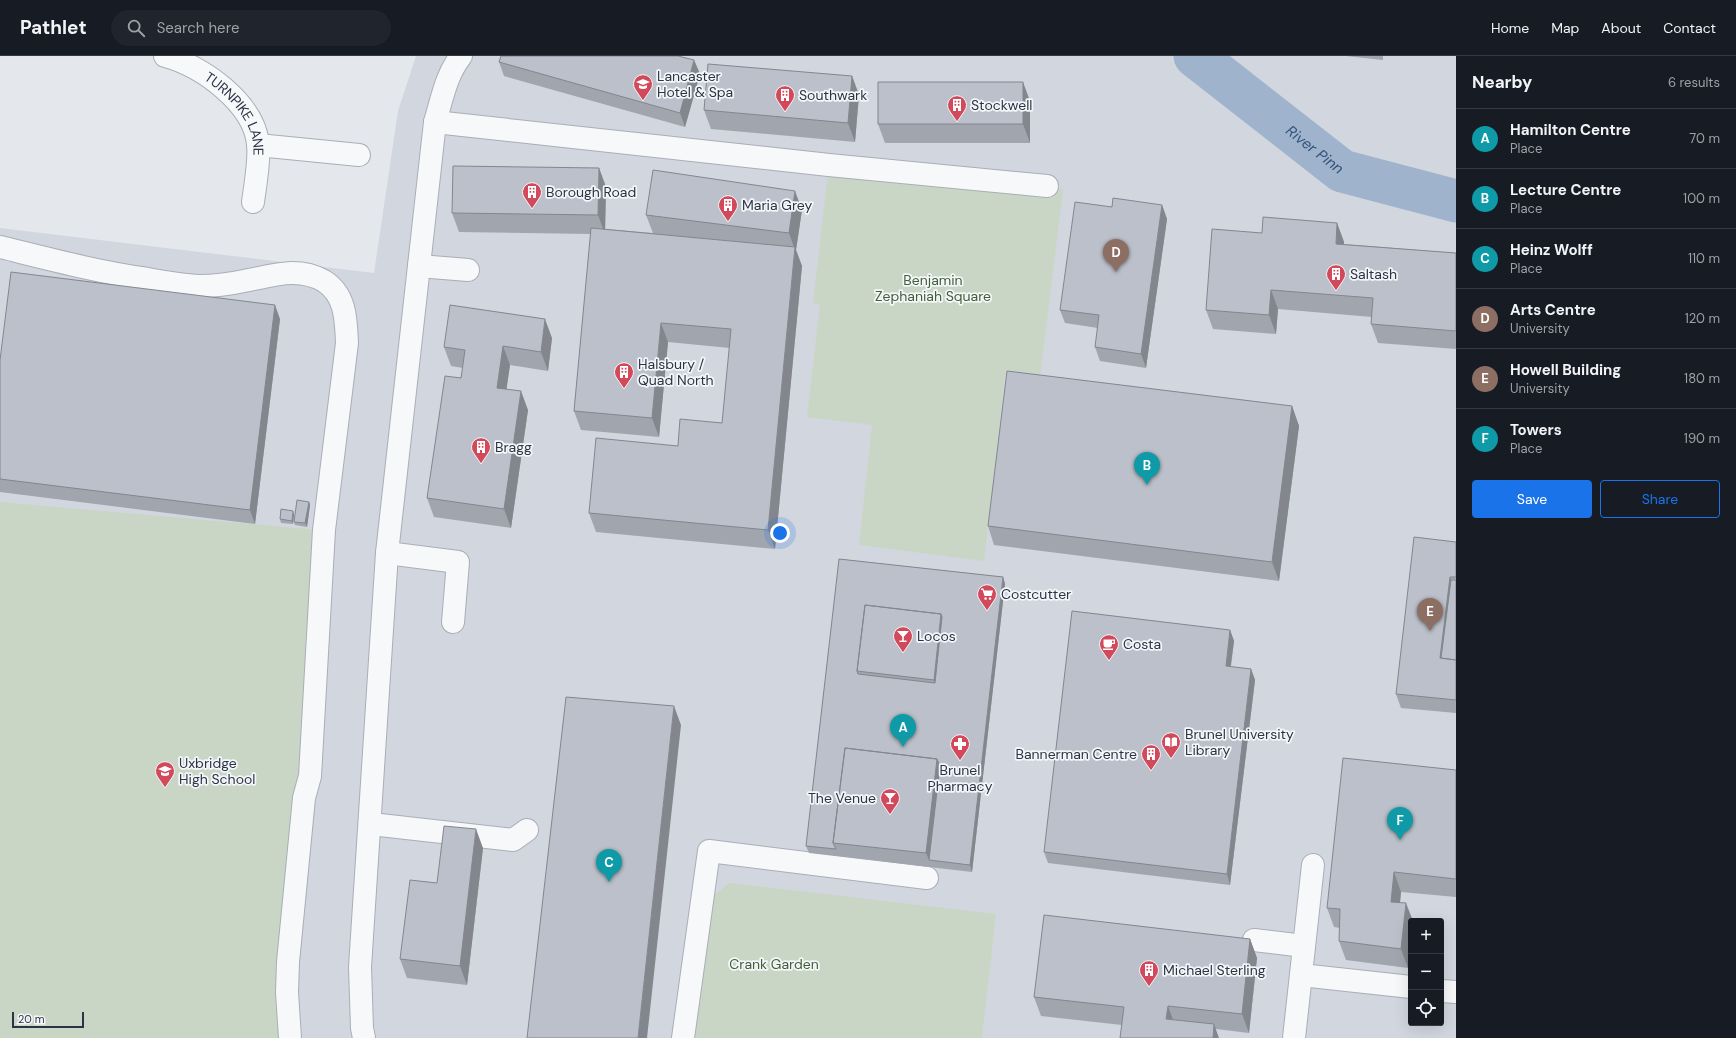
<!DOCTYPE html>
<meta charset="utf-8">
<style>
body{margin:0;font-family:"DM Sans",sans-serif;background:#20242c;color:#f1f3f6}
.controls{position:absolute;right:12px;bottom:12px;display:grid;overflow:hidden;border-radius:4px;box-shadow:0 4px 16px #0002}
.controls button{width:36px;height:36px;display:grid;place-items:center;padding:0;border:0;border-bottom:1px solid #363941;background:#171b24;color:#f1f3f6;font:20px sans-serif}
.scale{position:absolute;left:12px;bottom:10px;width:72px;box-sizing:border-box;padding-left:4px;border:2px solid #2b3445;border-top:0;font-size:11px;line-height:14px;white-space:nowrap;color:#2b3445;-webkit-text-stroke:3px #f4f6f9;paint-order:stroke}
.you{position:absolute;left:780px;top:477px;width:14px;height:14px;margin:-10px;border:3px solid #fff;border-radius:50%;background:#1a73e8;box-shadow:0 0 0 6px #1a73e833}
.badge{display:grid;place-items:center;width:26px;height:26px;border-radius:50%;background:#1a73e8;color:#fff;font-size:13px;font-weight:700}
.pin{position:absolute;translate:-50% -33px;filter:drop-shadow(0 1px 2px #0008)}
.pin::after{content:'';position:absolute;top:21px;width:14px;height:12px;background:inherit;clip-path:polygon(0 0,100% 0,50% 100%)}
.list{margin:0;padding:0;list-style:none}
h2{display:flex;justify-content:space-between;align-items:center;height:52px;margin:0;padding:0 16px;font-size:17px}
h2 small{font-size:13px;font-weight:400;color:#9ea1a6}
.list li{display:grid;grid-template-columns:26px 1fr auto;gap:12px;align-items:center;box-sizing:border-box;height:60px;padding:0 16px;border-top:1px solid #363941}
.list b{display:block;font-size:15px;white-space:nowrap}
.list p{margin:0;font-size:13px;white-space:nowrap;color:#9ea1a6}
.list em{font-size:13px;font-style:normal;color:#9ea1a6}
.actions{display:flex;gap:8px;padding:12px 16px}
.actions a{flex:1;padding:9px 0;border:1px solid #1a73e8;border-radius:4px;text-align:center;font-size:14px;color:#1a73e8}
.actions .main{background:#1a73e8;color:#fff}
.icon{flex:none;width:22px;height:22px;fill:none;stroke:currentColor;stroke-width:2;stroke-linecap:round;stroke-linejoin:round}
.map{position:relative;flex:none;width:1456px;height:982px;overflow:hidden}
header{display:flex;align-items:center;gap:24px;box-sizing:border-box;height:56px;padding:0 20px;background:#171b24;border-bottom:1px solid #363941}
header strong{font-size:19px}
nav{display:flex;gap:22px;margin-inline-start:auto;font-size:14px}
.search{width:280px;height:36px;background:#20242c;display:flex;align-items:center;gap:10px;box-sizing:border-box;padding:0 14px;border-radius:22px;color:#9ea1a6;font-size:15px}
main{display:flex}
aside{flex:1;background:#171b24}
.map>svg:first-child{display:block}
</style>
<header>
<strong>Pathlet</strong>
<div class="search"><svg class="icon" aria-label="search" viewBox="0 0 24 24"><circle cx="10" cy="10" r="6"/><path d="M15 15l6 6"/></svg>Search here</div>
<nav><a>Home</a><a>Map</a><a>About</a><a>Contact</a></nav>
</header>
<main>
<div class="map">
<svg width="1456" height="982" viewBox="0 0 1456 982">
<rect width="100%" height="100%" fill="#e4e7ec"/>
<!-- built -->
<path fill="#d2d6de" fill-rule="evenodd" d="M416 0H1456V982H0V172L374 217 398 55ZM1411 865H1441V967H1411Z"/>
<!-- green -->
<path fill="#c9d6c5" d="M829 109 1063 133 1040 322 1005 319 984 505 859 489 872 369 807 361 820 248 813 247Z
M0 446 318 474 282 982H0Z
M729 827 996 858 982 982H688L712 841Z"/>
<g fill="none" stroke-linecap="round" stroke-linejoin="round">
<!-- river -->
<path stroke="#9fb4cc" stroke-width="43" id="s1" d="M1195 0 1342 115 1456 145"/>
<!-- minor casing -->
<g stroke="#a9aeb7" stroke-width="24">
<g id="minor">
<path id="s2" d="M165 0C202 10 254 47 258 88 260 103 255 131 253 146"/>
<path d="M435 66 829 109 1047 130"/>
<path d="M258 89 359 99"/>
<path d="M0 191C49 203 98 216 148 223 165 226 182 229 199 230 214 230 230 228 244 225 272 220 297 210 324 225 346 239 346 264 347 287L324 474 310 720 304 742 288 906 287 936 290 982"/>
<path d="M419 210 468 214"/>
<path d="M387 497 458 506 453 566"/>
<path d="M371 768 513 784 527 774"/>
<path d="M1254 884 1304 890"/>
<path d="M1301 919 1411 931"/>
<path d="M1441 935 1456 936"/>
<path d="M364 982 362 972 360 911 387 497 435 66C442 43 446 19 461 0"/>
<path d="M683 982 709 795 927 822"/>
<path d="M1294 982 1313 809"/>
</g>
</g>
<!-- minor -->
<use href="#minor" stroke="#f7f8fa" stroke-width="22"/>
</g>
<!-- wall -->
<path fill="#a1a5ae" d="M1346 0H1383V4Z
M694 4 700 18 685 71 504 20 499 6Z
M852 20 859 39 855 86 711 73 704 54Z
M1030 45V87H885L878 68Z
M599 112 606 131 605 173 653 177 646 159 802 154 796 194 802 210 775 493 596 476 589 457 678 390 722 367 730 292 668 286 659 381 581 374 574 355 591 178 459 176 452 157Z
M1162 149 1167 163 1146 312 1100 305 1095 291 1098 272 1065 267 1060 254 1112 151Z
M1337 167 1344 186V188L1456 197V293L1378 287 1371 268 1372 261 1278 253 1276 278 1213 273 1206 254 1262 177Z
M280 263 255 468 0 436V304Z
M552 282 548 315 510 309 506 333 528 354 511 472 434 461 427 442 461 322 463 312 451 310 444 291Z
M1292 350 1299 370 1279 525 994 489 988 470Z
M309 446 310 449 307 471 295 469 294 466Z
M294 458 293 468 281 467 280 463Z
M1456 486V657L1401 652 1396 638Z
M839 503 1003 521 1005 528 972 816 809 797 806 790Z
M1230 574 1234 585 1231 611 1251 613 1255 624 1230 829 1048 807 1044 796Z
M1456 714V841L1401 836 1400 847 1411 865V886L1408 912 1346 904 1339 885 1340 872 1334 871 1327 852Z
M483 792 467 929 407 922 400 903 437 827Z
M1250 883 1257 902 1249 977 1216 973 1122 969 1041 960 1034 941Z"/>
<!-- shaded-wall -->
<path fill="#83868d" d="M694 4 700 18 685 71 680 57Z
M852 20 859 39 855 86 848 67Z
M1023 26 1030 45V87L1023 68Z
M599 112 606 131 605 178 598 159Z
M795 135 802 154 796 194 802 210 775 493 768 474 795 194 789 177Z
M1162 149 1167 163 1146 312 1141 298Z
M1337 167 1344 186 1342 207 1336 188Z
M1271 234 1278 253 1276 278 1269 259Z
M275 249 280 263 255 468 250 454Z
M545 263 552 282 548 315 541 296Z
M661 267 668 286 659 381 652 362Z
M503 290 510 309 504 351 497 332Z
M521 335 528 354 511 472 504 453Z
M1292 350 1299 370 1279 525 1272 506Z
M309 446 310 449 307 471 305 467Z
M293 455 294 458 293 468 292 465Z
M1003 521 1005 528 972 816 970 809Z
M1450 521 1455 535 1446 606 1440 602Z
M941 558 945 568 937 635 934 624Z
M1230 574 1234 585 1229 621 1226 610Z
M1251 613 1255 624 1230 829 1227 818Z
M674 650 681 669 647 982H638Z
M937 703 942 717 929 804 926 797Z
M476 773 483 792 467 929 460 910Z
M1394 816 1401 836 1398 866 1391 846Z
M1406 847 1413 865H1411V886L1408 912 1401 893Z
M1250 883 1257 902 1249 977 1242 958Z
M1168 950 1175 969 1166 963Z
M1214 968 1219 982H1213Z"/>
<!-- building -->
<path fill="#bbc0ca" stroke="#83868d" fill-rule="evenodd" d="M501 0H678L694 4 680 57 499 6Z
M708 8 852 20 848 67 704 54Z
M878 26H1023V68H878Z
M453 110 599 112 598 159 452 157Z
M653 114 795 135 789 177 646 159Z
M1113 142 1162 149 1141 298 1095 291 1099 259 1060 254 1075 146 1112 151Z
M1263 161 1337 167 1336 188 1456 197V275L1371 268 1373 242 1271 234 1269 259 1206 254 1212 173 1262 177Z
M591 172 795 191 768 474 589 457 596 382 678 390 680 363 722 367 731 273 661 267 652 362 574 355Z
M11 216 275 249 250 454 0 423V304Z
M450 249 545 263 541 296 503 290 497 332 521 335 504 453 427 442 445 320 461 322 465 294 444 291Z
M1007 315 1292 350 1272 506 988 470Z
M297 444 309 446 305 467 294 466Z
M281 453 293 455 292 465 280 463Z
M1414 481 1456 486V521H1450L1440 602 1456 604V644L1396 638Z
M839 503 1003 521 970 809 929 804 940 710 937 703 845 692 833 787 836 793 806 790ZM865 549 941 558 942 561 935 627 858 618 857 615Z
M1451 524H1456V604L1441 602Z
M865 549 941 558 934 624 857 615Z
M1072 555 1230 574 1226 610 1251 613 1227 818 1044 796Z
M566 641 674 650 638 982H527Z
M845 692 937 703 926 797 833 787Z
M1343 702 1456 714V823L1394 816 1391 846 1406 847 1401 893 1339 885 1340 853 1327 852Z
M444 770 476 773 460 910 400 903 410 824 437 827Z
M1044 859 1250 883 1242 958 1168 950 1166 963 1214 968 1213 982H1120L1124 951 1034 941Z"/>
<!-- icons -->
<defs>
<g id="university-pin" transform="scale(1)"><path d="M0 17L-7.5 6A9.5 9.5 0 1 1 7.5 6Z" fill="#d1495b" stroke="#f4f6f9"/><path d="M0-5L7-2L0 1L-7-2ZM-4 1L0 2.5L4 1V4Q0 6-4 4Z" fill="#fff"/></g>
<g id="building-pin" transform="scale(1)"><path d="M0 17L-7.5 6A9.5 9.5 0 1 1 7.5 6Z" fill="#d1495b" stroke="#f4f6f9"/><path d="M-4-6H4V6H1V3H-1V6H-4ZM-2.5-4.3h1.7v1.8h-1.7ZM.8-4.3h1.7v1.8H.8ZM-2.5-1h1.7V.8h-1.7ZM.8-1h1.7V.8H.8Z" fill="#fff"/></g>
<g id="supermarket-pin" transform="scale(1)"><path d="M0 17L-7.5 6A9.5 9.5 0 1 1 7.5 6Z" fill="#d1495b" stroke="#f4f6f9"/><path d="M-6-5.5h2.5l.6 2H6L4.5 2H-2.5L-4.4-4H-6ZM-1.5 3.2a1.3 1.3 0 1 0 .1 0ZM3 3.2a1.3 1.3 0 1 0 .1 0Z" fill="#fff"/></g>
<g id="bar-pin" transform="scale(1)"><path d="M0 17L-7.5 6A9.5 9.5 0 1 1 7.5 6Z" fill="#d1495b" stroke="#f4f6f9"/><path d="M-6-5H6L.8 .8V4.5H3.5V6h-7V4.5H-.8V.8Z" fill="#fff"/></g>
<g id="cafe-pin" transform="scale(1)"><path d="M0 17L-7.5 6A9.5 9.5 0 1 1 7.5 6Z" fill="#d1495b" stroke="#f4f6f9"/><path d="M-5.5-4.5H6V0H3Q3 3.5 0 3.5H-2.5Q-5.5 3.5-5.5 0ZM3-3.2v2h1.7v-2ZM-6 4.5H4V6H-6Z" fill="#fff"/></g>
<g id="library-pin" transform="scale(1)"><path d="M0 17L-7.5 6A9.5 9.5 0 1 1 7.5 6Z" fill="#d1495b" stroke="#f4f6f9"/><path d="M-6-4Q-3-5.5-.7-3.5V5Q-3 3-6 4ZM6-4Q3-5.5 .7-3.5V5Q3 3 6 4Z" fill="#fff"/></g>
<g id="pharmacy-pin" transform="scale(1)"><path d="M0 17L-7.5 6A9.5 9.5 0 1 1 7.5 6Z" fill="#d1495b" stroke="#f4f6f9"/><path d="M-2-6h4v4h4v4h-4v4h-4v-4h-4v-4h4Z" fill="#fff"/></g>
<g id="school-pin" transform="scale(1)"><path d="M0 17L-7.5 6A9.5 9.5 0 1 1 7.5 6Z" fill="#d1495b" stroke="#f4f6f9"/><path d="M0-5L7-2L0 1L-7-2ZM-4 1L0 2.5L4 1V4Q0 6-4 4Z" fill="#fff"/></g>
</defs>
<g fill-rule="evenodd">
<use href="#university-pin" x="643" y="28"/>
<use href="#building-pin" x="785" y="39"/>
<use href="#building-pin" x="957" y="49"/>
<use href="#building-pin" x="532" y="136"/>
<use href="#building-pin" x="728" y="149"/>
<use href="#building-pin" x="1336" y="218"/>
<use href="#building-pin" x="624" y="316"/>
<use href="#building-pin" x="481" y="391"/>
<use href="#supermarket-pin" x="987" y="538"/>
<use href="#bar-pin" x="903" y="580"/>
<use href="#cafe-pin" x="1109" y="588"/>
<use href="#library-pin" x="1171" y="686"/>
<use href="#pharmacy-pin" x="960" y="688"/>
<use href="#building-pin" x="1151" y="698"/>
<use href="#school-pin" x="165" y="715"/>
<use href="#bar-pin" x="890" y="742"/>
<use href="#building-pin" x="1149" y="914"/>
</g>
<g text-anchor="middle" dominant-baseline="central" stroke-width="3.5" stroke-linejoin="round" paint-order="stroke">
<!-- poi labels -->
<g font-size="14" fill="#2b3445" stroke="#f4f6f9" text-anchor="start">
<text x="657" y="20">Lancaster<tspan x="657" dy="16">Hotel &amp; Spa</tspan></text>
<text x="799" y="39">Southwark</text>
<text x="971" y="49">Stockwell</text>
<text x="546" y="136">Borough Road</text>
<text x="742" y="149">Maria Grey</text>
<text x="1350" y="218">Saltash</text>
<text x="638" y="308">Halsbury /<tspan x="638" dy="16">Quad North</tspan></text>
<text x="495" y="391">Bragg</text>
<text x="1001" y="538">Costcutter</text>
<text x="917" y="580">Locos</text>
<text x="1123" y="588">Costa</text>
<text x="1185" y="678">Brunel University<tspan x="1185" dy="16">Library</tspan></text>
<text x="1137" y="698" text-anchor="end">Bannerman Centre</text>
<text x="179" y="707">Uxbridge<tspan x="179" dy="16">High School</tspan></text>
<text x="960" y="714" text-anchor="middle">Brunel<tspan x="960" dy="16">Pharmacy</tspan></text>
<text x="876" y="742" text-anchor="end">The Venue</text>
<text x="1163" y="914">Michael Sterling</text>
</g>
<!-- street labels -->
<g font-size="14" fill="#2b3445" stroke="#f4f6f9">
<text stroke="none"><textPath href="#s2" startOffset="96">TURNPIKE LANE</textPath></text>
</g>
<!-- park labels -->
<g font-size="14" fill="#3f6138" stroke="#f4f6f9">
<text x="933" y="224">Benjamin<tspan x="933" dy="16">Zephaniah Square</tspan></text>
<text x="774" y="908">Crank Garden</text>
</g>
<!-- water labels -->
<g font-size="15" font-style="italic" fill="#34527a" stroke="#f4f6f9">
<text stroke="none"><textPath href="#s1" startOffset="152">River Pinn</textPath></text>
</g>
</g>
</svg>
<div class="controls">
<button>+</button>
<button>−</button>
<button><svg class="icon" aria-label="locate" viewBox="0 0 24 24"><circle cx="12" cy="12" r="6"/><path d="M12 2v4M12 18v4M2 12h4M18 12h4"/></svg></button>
</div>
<div class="scale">20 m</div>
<div class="you"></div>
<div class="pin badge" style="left:903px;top:691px;background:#0f9aa8">A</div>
<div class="pin badge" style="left:1147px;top:429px;background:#0f9aa8">B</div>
<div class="pin badge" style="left:609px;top:826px;background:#0f9aa8">C</div>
<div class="pin badge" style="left:1116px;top:216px;background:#8d6e63">D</div>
<div class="pin badge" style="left:1430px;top:575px;background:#8d6e63">E</div>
<div class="pin badge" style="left:1400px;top:784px;background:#0f9aa8">F</div>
</div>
<aside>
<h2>Nearby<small>6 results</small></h2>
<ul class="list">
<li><span class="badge" style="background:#0f9aa8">A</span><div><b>Hamilton Centre</b><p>Place</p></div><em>70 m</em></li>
<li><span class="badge" style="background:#0f9aa8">B</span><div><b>Lecture Centre</b><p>Place</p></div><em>100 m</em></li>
<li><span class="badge" style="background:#0f9aa8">C</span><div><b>Heinz Wolff</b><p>Place</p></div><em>110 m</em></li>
<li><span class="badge" style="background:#8d6e63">D</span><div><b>Arts Centre</b><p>University</p></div><em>120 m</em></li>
<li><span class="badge" style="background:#8d6e63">E</span><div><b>Howell Building</b><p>University</p></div><em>180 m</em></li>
<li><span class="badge" style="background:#0f9aa8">F</span><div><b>Towers</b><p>Place</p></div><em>190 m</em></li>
</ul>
<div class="actions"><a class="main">Save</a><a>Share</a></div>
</aside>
</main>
